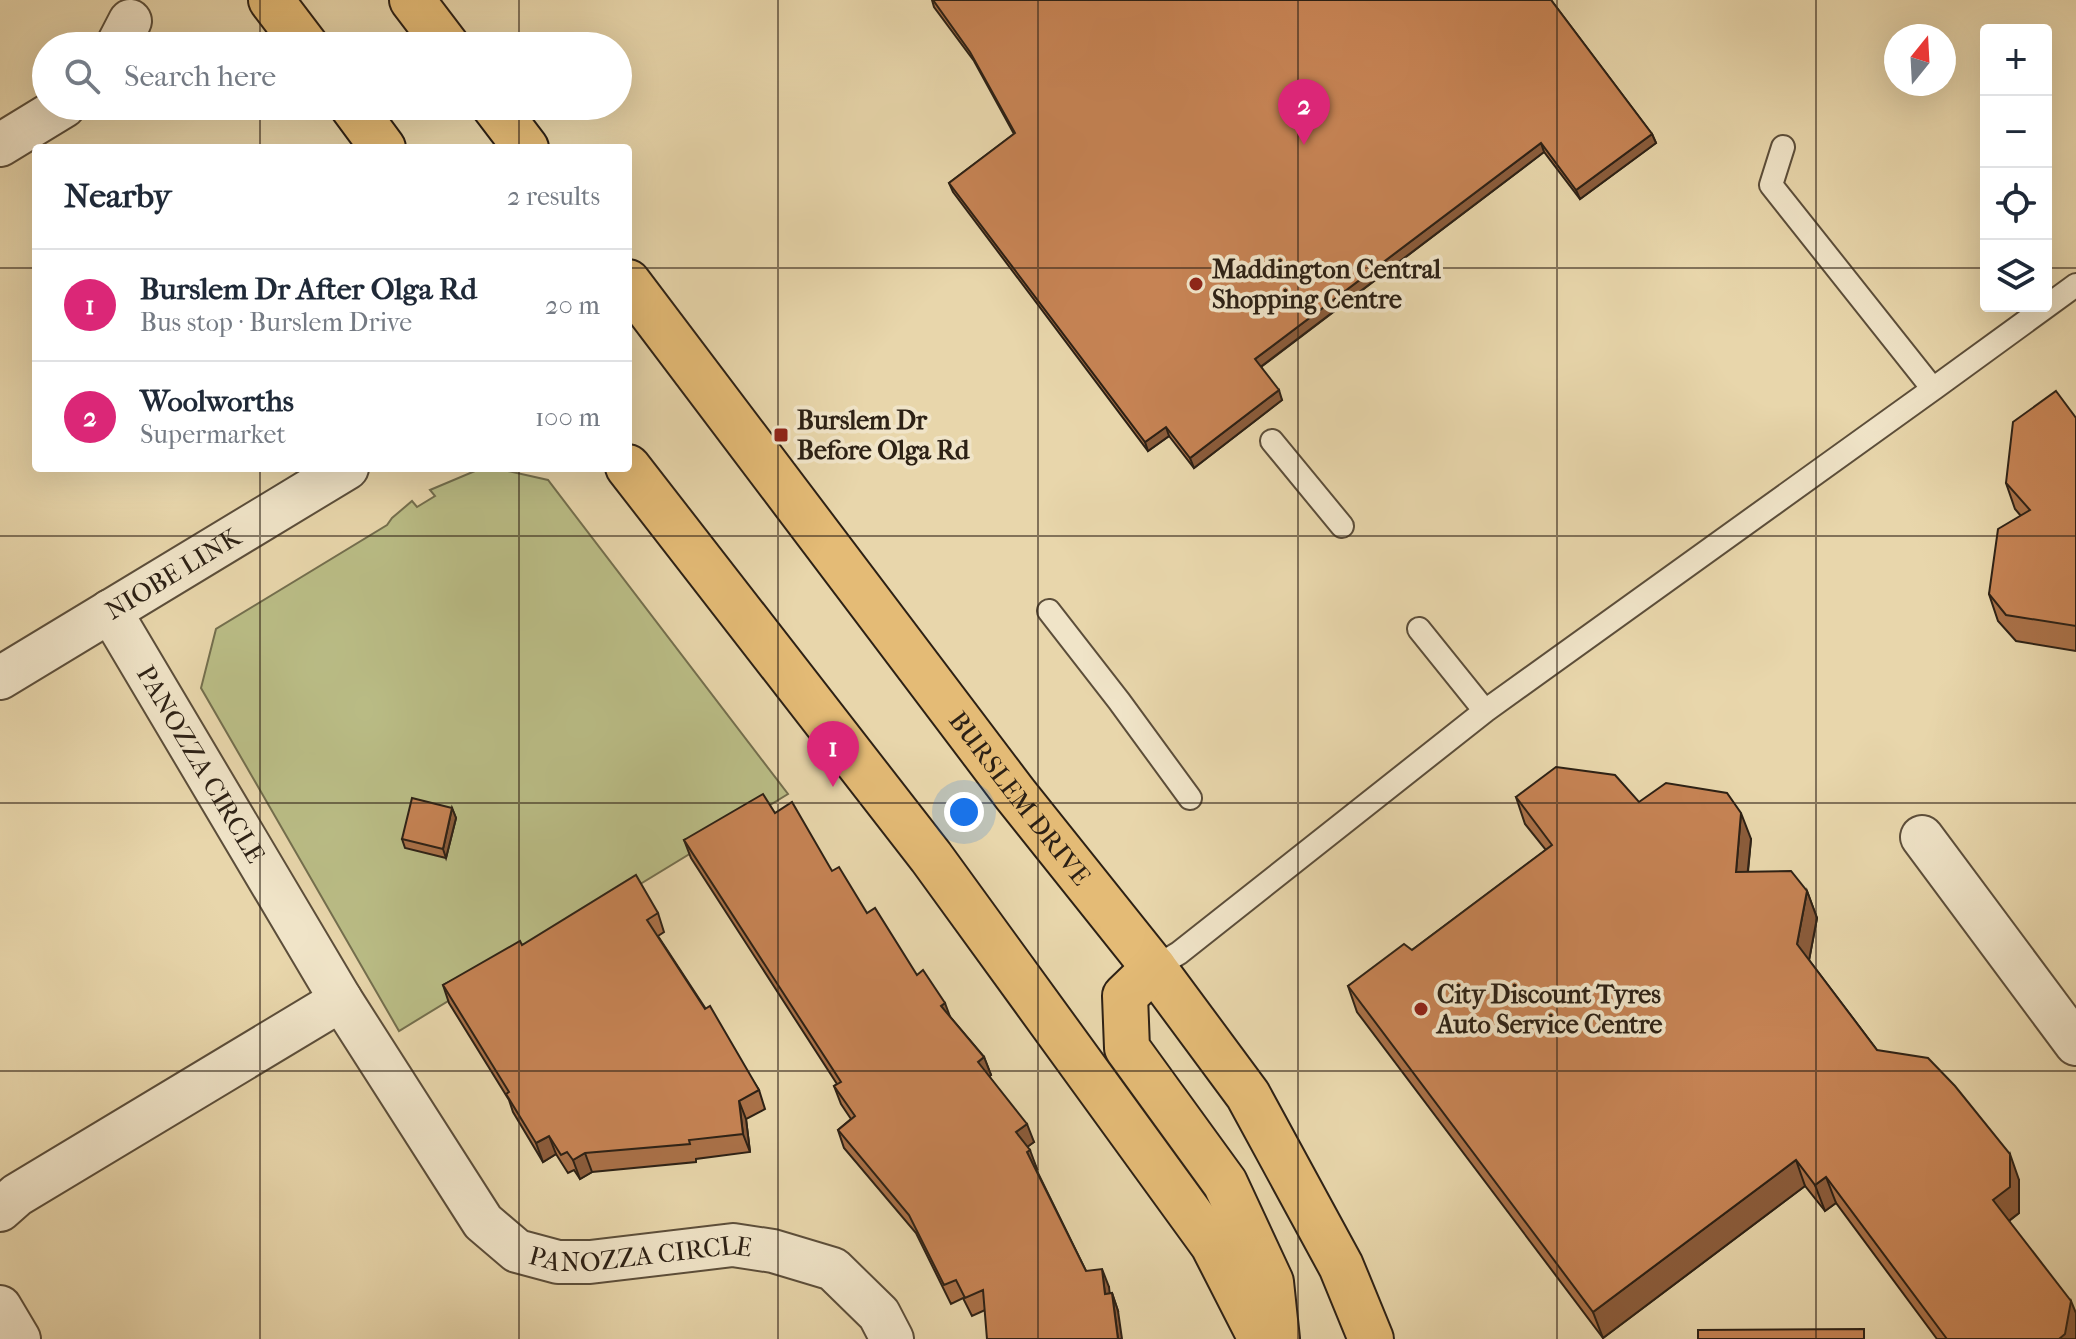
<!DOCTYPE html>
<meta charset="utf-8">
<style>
body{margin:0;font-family:"IM FELL French Canon",serif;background:#f2f2f3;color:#1f2937}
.controls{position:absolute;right:24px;top:24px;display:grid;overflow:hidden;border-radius:8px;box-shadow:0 8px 32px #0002}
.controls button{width:72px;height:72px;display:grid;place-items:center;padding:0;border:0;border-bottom:2px solid #e0e1e3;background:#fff;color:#1f2937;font:40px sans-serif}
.compass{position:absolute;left:1884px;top:24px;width:72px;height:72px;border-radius:50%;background:#fff;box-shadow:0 8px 32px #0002;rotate:18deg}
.you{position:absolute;left:964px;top:812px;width:28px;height:28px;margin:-20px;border:6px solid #fff;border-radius:50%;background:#1a73e8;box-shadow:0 0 0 12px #1a73e833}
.badge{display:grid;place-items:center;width:52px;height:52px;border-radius:50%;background:#db2777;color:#fff;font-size:26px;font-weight:700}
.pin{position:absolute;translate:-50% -66px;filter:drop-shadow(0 2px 4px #0008)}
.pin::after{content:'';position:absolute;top:42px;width:28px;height:24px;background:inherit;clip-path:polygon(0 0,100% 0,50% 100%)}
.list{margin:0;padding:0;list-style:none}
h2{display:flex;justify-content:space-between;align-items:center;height:104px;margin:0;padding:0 32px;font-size:34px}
h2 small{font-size:26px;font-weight:400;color:#747a83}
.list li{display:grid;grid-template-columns:52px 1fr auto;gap:24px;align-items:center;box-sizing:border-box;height:112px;padding:0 32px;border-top:2px solid #e0e1e3}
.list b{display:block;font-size:30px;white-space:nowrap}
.list p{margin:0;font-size:26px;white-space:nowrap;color:#747a83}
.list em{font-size:26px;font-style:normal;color:#747a83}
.icon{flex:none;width:44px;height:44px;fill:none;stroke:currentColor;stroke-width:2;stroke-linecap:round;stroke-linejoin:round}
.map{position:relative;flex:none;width:2076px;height:1339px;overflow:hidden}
.search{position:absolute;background:#fff;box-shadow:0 8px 32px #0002;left:32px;top:32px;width:600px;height:88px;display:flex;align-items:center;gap:20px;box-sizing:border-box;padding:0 28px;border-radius:44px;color:#747a83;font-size:30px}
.panel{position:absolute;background:#fff;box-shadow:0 8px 32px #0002;left:32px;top:144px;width:600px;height:328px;border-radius:8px}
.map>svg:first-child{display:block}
</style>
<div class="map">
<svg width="2076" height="1339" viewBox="0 0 2076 1339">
<rect width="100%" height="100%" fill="#e8d6ab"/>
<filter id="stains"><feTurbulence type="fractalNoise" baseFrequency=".0025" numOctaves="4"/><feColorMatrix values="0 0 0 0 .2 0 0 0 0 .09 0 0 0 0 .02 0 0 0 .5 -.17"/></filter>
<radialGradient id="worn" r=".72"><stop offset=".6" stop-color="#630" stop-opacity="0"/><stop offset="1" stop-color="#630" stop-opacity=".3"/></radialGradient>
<!-- green -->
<path fill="#babd86" stroke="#746f4e" stroke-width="2" d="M482 468H495L548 480 788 794 399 1031 201 688 216 629 387 525 392 518 412 501 417 507 435 496 430 490Z"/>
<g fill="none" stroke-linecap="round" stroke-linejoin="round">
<!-- lane casing -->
<g stroke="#5c4e3a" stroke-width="26">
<path id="lane" d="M1783 147 1771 185 1933 389 2076 285
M1272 441 1342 526
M1049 611 1119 701 1190 798
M1419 629 1485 711 1933 389
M1154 968 1179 953 1485 711"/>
</g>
<!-- street casing -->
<g stroke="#5c4e3a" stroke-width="46">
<g id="street">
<path d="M117 46 130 21"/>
<path d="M0 145 64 106"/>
<path id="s1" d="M110 611 341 1000 483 1222 517 1251 558 1262H590L733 1245 773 1251 833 1269 879 1314 892 1339"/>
<path id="s2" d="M0 678 347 468"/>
<path d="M1922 837 2076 1044"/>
<path d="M0 1210 17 1195 341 1000"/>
<path d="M0 1307 19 1339"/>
</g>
</g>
<!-- primary casing -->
<g stroke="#2d2115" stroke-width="48">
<g id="primary">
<path d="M271 0 306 46"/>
<path d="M412 0 447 46"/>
<path d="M352 106 383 148"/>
<path d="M494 106 526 148"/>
<path id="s3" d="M628 282 1015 794 1154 968 1248 1095 1341 1266 1371 1339"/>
<path d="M628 467 931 857 1213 1245 1261 1339"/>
<path d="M1154 968 1125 996 1127 1048 1225 1183 1271 1282 1277 1339"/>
</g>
</g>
<!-- lane -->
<use href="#lane" stroke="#f0e4c8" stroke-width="22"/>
<!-- street -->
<use href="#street" stroke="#f0e4c8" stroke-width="42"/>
<!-- primary -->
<use href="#primary" stroke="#e4bb76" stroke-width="44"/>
</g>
<!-- wall -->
<path fill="#aa7148" stroke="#2d2115" stroke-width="2" d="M932 0H1551L1652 134 1656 143 1580 199 1544 152 1261 367 1282 400 1194 468 1169 436 1148 451 953 192 949 183 1014 134 974 61 934 7Z
M2076 418V651L2016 641 1998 621 1989 594 2021 516 2015 509 2006 483Z
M1516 797 1639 802 1751 839 1748 872 1807 891 1817 918 1809 960 1877 1050 2019 1180V1213L2009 1221 2076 1339H1937L1836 1203 1825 1211 1805 1186 1603 1338 1357 1012 1348 986 1412 950 1546 850 1525 824Z
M452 808 456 818 446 858 405 848 402 839Z
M775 813 832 871 951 1018 984 1057 991 1075 989 1076 1034 1142 1027 1147 1037 1169H1036L1086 1271 1109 1287V1293H1112L1118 1311 985 1310 972 1316 963 1298 951 1304 916 1233 844 1148 838 1130 851 1119 841 1104 834 1086 837 1084 691 858 684 840Z
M658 913 664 932 658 936 759 1090 765 1109 746 1119 750 1152 696 1159V1162L592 1172 580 1179 574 1170 568 1173 556 1154 543 1162 513 1112 509 1100 449 1003 443 985 522 945Z"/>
<!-- shaded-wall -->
<path fill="#8b5c3b" stroke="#2d2115" stroke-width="2" d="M1652 134 1656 143 1580 199 1576 190Z
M1541 143 1544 152 1259 368 1255 359Z
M1279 390 1282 400 1194 468 1190 458Z
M1166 427 1169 436 1148 451 1145 442Z
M452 808 456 818 446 858 443 849Z
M1741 813 1751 839 1745 898 1736 872Z
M1807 891 1817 918 1807 971 1797 944Z
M945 1003 952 1022 941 1006Z
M984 1057 991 1075 985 1080 978 1062Z
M739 1101 746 1119 750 1152 743 1134Z
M1027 1124 1034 1142 1023 1150 1016 1132Z
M549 1136 556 1154 543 1162 536 1143Z
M1030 1150 1037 1169 1034 1171 1027 1152Z
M585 1153 592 1172 580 1179 573 1160Z
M2010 1154 2019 1180V1213L2002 1226 1993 1200Z
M1796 1160 1805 1186 1603 1338 1593 1312Z
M1826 1177 1836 1203 1825 1211 1815 1185Z
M1102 1269 1109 1287 1112 1313 1105 1294Z
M1112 1293 1118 1311 1122 1339H1118Z
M2071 1301 2076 1313V1339H2059Z"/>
<!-- building -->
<path fill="#c68354" stroke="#2d2115" stroke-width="2" d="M933 0H1551L1652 134 1576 190 1541 143 1255 359 1279 390 1190 458 1166 427 1145 442 949 183 1015 133 970 52Z
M2056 391 2076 418V626L2006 615 1989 594 1998 529 2030 510 2006 483 2013 422Z
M1556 767 1615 775 1639 802 1666 783 1727 793 1741 813 1736 872 1791 871 1807 891 1797 944 1877 1050 1928 1058 1955 1086 2010 1154V1187L1993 1200 2071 1301 2065 1334 2059 1339H1947L1826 1177 1815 1185 1796 1160 1593 1312 1348 986 1404 944 1412 950 1552 845 1516 797Z
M763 794 775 813 792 802 832 871 839 867 867 913 875 908 917 975 923 970 945 1003 941 1006 984 1057 978 1062 1027 1124 1016 1132 1030 1150 1027 1152 1086 1271 1102 1269 1105 1294 1112 1293 1118 1339H987L983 1290 965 1298 956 1280 944 1285 909 1215 838 1130 855 1116 834 1086 841 1082 684 840Z
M412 798 452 808 443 849 402 839Z
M636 875 658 913 647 920 705 1009 710 1006 759 1090 739 1101 743 1134 689 1140 690 1144 585 1153 573 1160 567 1152 561 1155 549 1136 536 1143 506 1094 509 1092 443 985 520 941 522 945Z
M1864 1329V1339H1698V1330Z"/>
<!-- grid -->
<path fill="none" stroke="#2d2115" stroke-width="2" stroke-opacity="0.55" d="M260 0V46M519 0V46M778 0V1339M1038 0V1339M1298 0V1339M1557 0V1339M1816 0V1339M260 106V148M519 106V148M0 268H36M628 268H1986M2046 268H2076M260 468V1339M519 468V1339M0 536H2076M0 803H2076M0 1071H2076"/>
<!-- markers -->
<g fill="#8f2418" stroke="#f0e4c8" stroke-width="3">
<circle cx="1196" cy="284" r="8"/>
<rect x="773" y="427" width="16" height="16" rx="4"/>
<circle cx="1421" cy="1009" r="8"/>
</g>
<g text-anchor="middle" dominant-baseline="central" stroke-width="8" stroke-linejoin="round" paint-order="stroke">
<!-- poi labels -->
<g font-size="26" font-weight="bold" fill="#2d2115" stroke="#f0e4c8" text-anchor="start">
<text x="1212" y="269">Maddington Central<tspan x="1212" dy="30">Shopping Centre</tspan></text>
<text x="797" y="420">Burslem Dr<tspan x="797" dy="30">Before Olga Rd</tspan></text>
<text x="1437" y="994">City Discount Tyres<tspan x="1437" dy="30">Auto Service Centre</tspan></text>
</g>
<!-- street labels -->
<g font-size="26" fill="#2d2115" stroke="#f0e4c8">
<text stroke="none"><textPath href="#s2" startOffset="202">NIOBE LINK</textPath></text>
<text stroke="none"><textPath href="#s1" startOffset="178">PANOZZA CIRCLE</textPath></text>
<text stroke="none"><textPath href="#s3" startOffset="648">BURSLEM DRIVE</textPath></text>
<text stroke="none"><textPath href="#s1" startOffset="886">PANOZZA CIRCLE</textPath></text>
</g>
</g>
<rect width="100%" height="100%" filter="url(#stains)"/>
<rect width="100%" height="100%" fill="url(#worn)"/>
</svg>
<div class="controls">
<button>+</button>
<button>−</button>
<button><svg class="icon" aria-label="locate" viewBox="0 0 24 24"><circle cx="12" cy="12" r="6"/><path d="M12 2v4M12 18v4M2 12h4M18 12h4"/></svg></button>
<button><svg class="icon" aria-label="layers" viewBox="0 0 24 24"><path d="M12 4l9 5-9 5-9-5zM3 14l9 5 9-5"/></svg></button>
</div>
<svg class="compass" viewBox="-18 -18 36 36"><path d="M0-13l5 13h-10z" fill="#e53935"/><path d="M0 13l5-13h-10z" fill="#747a83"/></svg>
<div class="you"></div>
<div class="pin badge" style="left:833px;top:787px">1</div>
<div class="pin badge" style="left:1304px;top:145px">2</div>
<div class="search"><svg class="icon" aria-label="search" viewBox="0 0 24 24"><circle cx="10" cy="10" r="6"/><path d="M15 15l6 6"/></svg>Search here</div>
<section class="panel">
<h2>Nearby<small>2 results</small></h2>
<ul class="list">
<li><span class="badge">1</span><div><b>Burslem Dr After Olga Rd</b><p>Bus stop · Burslem Drive</p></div><em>20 m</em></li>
<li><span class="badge">2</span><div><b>Woolworths</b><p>Supermarket</p></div><em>100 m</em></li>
</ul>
</section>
</div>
